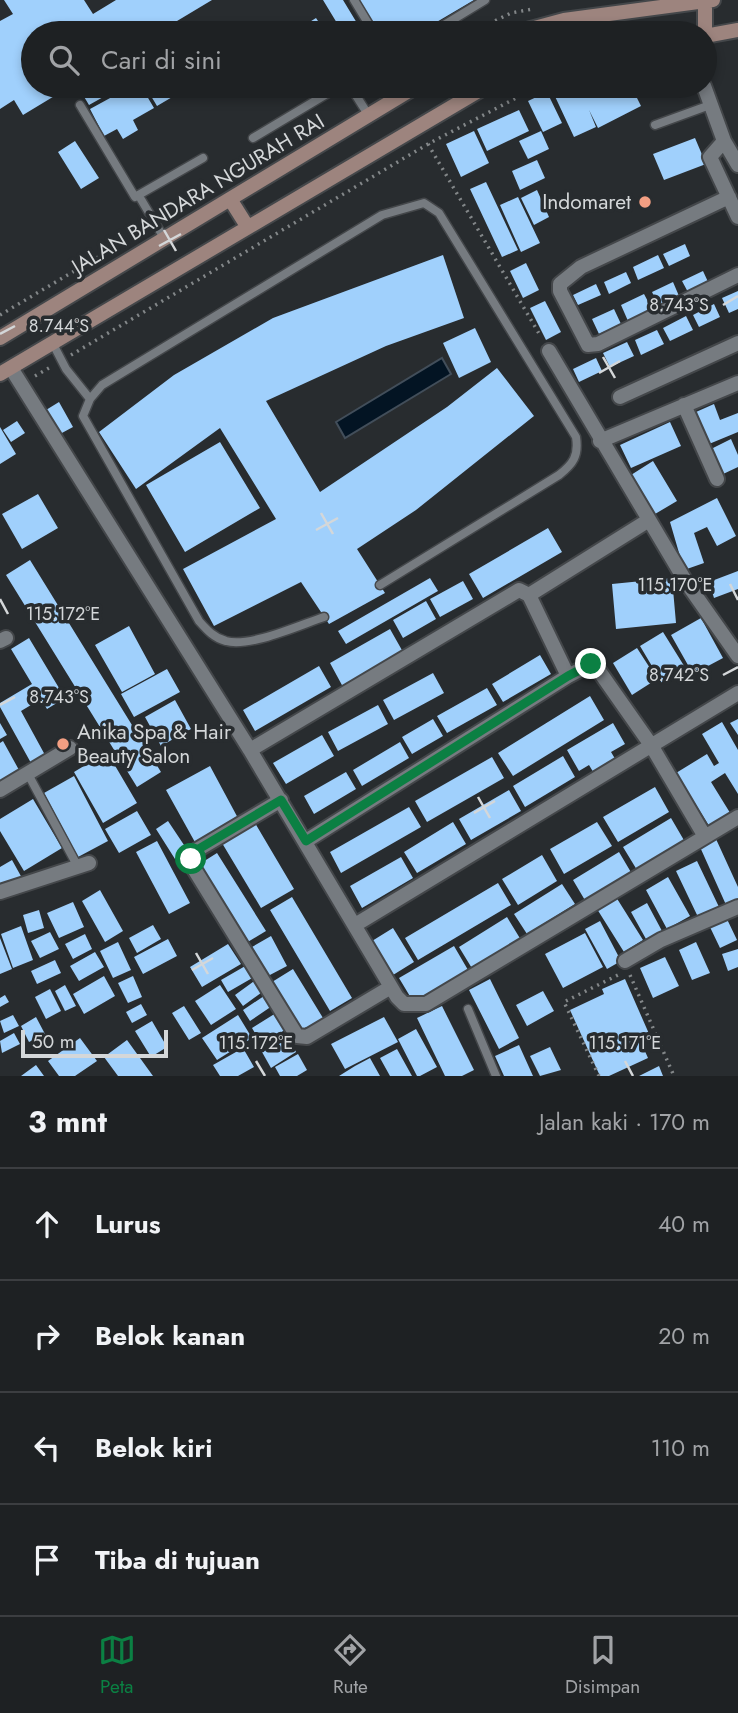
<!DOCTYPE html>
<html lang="id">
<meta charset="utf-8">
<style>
body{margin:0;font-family:Jost,sans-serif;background:#2b2e30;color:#f1f3f6}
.scale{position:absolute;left:21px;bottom:18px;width:147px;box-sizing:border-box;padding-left:7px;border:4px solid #d4d7d9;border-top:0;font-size:19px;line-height:24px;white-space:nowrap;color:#d4d7d9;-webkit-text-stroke:5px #282c2f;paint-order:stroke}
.stop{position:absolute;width:21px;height:21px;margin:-16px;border:5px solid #0b8043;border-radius:50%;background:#fff}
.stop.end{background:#0b8043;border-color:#fff;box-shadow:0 2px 7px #0008}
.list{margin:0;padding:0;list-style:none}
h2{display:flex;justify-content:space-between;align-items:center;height:91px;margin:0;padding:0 28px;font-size:30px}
h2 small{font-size:23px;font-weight:400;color:#a1a3a6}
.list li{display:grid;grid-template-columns:46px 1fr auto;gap:21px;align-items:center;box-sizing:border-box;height:112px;padding:0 28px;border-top:2px solid #3c3e41}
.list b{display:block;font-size:26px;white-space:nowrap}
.list em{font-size:23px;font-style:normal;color:#a1a3a6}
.icon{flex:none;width:38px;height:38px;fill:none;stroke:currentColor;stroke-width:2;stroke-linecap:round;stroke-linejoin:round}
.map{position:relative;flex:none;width:738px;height:1076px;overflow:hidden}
.search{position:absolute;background:#1e2123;box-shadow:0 4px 10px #0003;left:21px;right:21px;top:21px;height:77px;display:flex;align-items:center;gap:18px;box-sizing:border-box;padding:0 24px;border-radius:38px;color:#a1a3a6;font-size:26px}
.sheet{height:539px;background:#1e2123}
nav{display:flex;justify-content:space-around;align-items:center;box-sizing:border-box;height:98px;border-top:2px solid #3c3e41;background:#1e2123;font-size:19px;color:#a1a3a6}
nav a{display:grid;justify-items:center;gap:4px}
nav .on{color:#0b8043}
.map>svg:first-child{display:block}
</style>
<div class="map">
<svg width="738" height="1076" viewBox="0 0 738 1076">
<rect width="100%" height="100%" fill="#282c2f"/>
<!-- water -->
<path fill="#031423" stroke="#424e5a" stroke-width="2" d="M442 358 451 374 345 438 336 422Z"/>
<!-- building -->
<path fill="#a0d0fc" d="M4 0H84L93 14 116 0H212L157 33H33V86H71L23 115 14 100 0 109V21L13 14Z
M323 0H343L363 33H343Z
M357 0H474L418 33H398L392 24 378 33Z
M316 18 326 33H303L300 28Z
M99 86H123L89 105 83 95Z
M132 86H141L154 108 133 120 138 130 123 139 117 129 104 136 90 109Z
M145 86H191L157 106Z
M561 86H577L580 93 596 86H631L641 106 598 128 589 110 596 127 574 137 552 90Z
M547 92 562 123 543 132 528 101Z
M519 110 529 131 487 151 477 129Z
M474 131 489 163 461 177 446 144Z
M541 131 549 149 528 159 519 141Z
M695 138 706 164 664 180 653 154Z
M75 141 99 178 81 189 58 152Z
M537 160 545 178 520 190 512 171Z
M486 182 518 250 502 257 470 189Z
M537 190 549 217 534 225 521 198Z
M518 197 540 243 521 252 500 205Z
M685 244 690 256 669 266 663 254Z
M443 255 464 318 386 346 266 401 320 492 447 407 497 368 534 416 416 510 357 549 385 593 329 624 301 582 214 626 183 569 276 519 220 428 136 489 99 432 174 375 273 318Z
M658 255 664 268 638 280 633 267Z
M526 263 539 290 523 298 510 271Z
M703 271 709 284 689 294 682 281Z
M626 272 631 283 609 294 604 282Z
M673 282 679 296 659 306 652 292Z
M596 284 601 295 578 305 573 295Z
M738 291V309L729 313 722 298Z
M644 294 652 309 628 321 621 305Z
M545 301 561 332 546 340 530 308Z
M714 304 720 317 699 327 693 315Z
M614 309 621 324 599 334 592 319Z
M686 316 693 330 670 341 663 328Z
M475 328 491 362 459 378 443 343Z
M657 330 664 344 641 355 635 340Z
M627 342 634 356 610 367 603 353Z
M596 358 602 371 579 382 573 369Z
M59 402 73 427 60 434 46 410Z
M714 404 720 420 738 413V432L709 444 696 412Z
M17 421 25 433 11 442 3 430Z
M670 422 681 446 631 468 620 445Z
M0 427 16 454 0 464Z
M731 439 738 455V467L721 475 709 450Z
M220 442 260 508 185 552 146 485Z
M653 461 677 501 655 514 631 475Z
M38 494 58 528 22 549 2 514Z
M717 498 736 536 717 546 707 527 694 533 704 563 684 570 670 522Z
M548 528 562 552 483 598 469 574Z
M30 560 161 772 137 787 6 575Z
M738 571V589L714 598 709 582Z
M430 578 438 591 346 644 338 631Z
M672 578 676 623 616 629 612 584Z
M463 581 473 599 440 617 430 599Z
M426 601 436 619 403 638 393 620Z
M701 618 723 658 693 674 671 635Z
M129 626 155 674 122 692 95 645Z
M390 629 403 652 343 687 330 663Z
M663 632 686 669 662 683 640 646Z
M29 638 65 698 47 709 41 699 21 711 45 755 31 763 0 707V703L32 684 11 649Z
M637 648 657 679 632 695 613 663Z
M540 655 551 674 503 702 492 684Z
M319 666 331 687 255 731 243 710Z
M167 669 180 692 134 717 121 694Z
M433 673 444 693 394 720 383 700Z
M487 688 497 705 447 733 437 716Z
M590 696 604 720 513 776 498 753Z
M175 700 191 729 161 746 145 717Z
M378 705 388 724 338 751 328 732Z
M433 719 443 736 412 754 402 737Z
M738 719V735L730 723Z
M722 722 738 750V794L725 773 711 782 732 816 711 829 676 773 707 754 714 766 719 763 702 734Z
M0 723 7 735 0 739Z
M613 723 625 744 611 752 617 762 595 775 589 765 579 771 567 750Z
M322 735 334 756 286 784 273 763Z
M3 741 19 770 0 781V743Z
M400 742 409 758 362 786 353 770Z
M107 752 137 803 103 823 74 772Z
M563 756 575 777 525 807 513 786Z
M492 757 504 778 427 822 415 801Z
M210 766 239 820 196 844 166 790Z
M346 772 356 789 314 814 304 796Z
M74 776 108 841 78 857 44 793Z
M655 787 669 812 618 842 603 817Z
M509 790 521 811 471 840 459 819Z
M33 799 62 848 24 871 0 831V819Z
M409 807 421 827 341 873 330 852Z
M137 811 151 835 119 853 105 829Z
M671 818 685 842 637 870 623 847Z
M168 821 188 851 175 859 156 829Z
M453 822 466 844 417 873 404 852Z
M597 822 612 846 564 874 550 849Z
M255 823 294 889 261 908 222 843Z
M716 839 738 887V902L727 907 700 847Z
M157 841 190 903 169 914 136 852Z
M619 852 632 874 586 902 573 880Z
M217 853 266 931 246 943 198 865Z
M542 855 557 881 518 905 502 879Z
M401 857 413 878 362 908 350 886Z
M12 860 22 878 0 889V867Z
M697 861 719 907 698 917 676 871Z
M668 877 690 916 667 929 646 890Z
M498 883 511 905 418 960 405 938Z
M562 884 575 904 527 934 514 914Z
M100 890 123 931 105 942 82 901Z
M292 897 352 998 330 1011 270 910Z
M616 897 643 940 624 952 597 909Z
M73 902 84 927 59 938 47 913Z
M647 903 662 931 646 939 631 912Z
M39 910 44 928 28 933 23 915Z
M507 917 521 940 473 970 459 947Z
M726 917 737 940 720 948 709 925Z
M600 921 621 961 607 969 585 929Z
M153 925 161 939 137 953 129 938Z
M21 926 33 960 13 968 1 934Z
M393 928 414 962 393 975 372 941Z
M50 932 59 949 40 958 31 941Z
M585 933 603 967 563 988 545 954Z
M85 934 92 949 73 959 65 944Z
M271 936 287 966 268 976 252 947Z
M0 938 12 969 0 974Z
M168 939 177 956 143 974 134 957Z
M118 942 131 970 113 978 100 951Z
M696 942 710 973 692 980 679 950Z
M228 944 241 964 202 987 190 967Z
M454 946 468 970 414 1003 399 978Z
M738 949V967L728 971 722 954Z
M95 952 104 967 79 981 70 966Z
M665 957 679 986 653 998 640 968Z
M55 960 61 973 37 984 31 971Z
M247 965 254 977 228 992 221 980Z
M293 969 323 1018 301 1031 272 982Z
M104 976 115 996 84 1014 73 994Z
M133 976 142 997 128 1003 118 983Z
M257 979 265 990 243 1006 235 995Z
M490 979 519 1038 499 1049 469 990Z
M625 979 650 1036 640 1040 648 1058 609 1076H600L570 1010 604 994 602 989Z
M65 985 76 1006 65 1011 55 991Z
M220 985 236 1009 211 1025 195 1001Z
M50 989 61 1011 46 1019 35 997Z
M543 991 554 1011 527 1026 516 1005Z
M5 995 9 1002 0 1007V998Z
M264 996 272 1006 250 1021 243 1010Z
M141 1004 147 1015 132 1023 126 1012Z
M184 1006 201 1033 189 1040 172 1013Z
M442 1006 474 1070 462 1076H445L417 1018Z
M276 1013 286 1029 262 1045 252 1028Z
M13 1015 19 1026 4 1033 0 1021Z
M238 1015 252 1038 217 1060 202 1038Z
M36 1017 45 1034 29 1042 21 1026Z
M384 1017 398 1042 345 1069 331 1044Z
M152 1021 167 1047 151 1057 135 1031Z
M416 1029 437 1067 420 1076H417L398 1039Z
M14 1033 20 1044 2 1053 0 1041Z
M287 1036 296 1052 271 1068 262 1052Z
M80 1038 97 1061 75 1076H59L48 1061Z
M127 1040 153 1076H118L104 1057Z
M519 1045 533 1076H504L495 1056Z
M550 1047 561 1070 540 1076 530 1056Z
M243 1048 254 1067 238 1076H220L213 1065Z
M397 1049 412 1076H390L380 1058Z
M298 1054 307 1070 297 1076H280L275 1067Z
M370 1058 380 1076H339L355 1066Z
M36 1065 44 1076H21Z
M659 1066 663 1076H639Z"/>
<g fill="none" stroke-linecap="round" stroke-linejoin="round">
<!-- lane casing -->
<g stroke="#44474a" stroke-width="11">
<path id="lane" d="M354 0 374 33
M431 33 485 0
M350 86 369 116
M80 105 135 197 203 158
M655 125 710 105
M253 138 340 86
M139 196 164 238
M52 342 66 369 90 399
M324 617C300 625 249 648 226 641 214 638 207 630 199 621L83 416 90 399 102 385 382 215 424 203 439 213 576 437C579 456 573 464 559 475L380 585
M28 774 78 867
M468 1009 496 1076"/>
</g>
<!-- street casing -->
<g stroke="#44474a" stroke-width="18">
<path id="street" d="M704 86 724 141 738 165
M724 141 710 157 738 217
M729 197 581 267 560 284V291L588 345 598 344 738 275
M549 351 686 582 738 656
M11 368 250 750 397 997 404 1004H426L738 817
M620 397 738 343
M684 405 717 479
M600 441 738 383
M529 595 649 520
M0 641 6 638
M250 750 519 590 529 595 568 676
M0 790 70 748
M281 800 197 850 190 859 191 864 297 1036 307 1037 391 987
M306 841 568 676 591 664 597 668 651 745 704 835
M0 892 89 863
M355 925 738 693
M625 961 661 940 738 907"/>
</g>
<!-- secondary casing -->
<g stroke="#44474a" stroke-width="18">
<path id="secondary" d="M516 33 564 20 713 0
M705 36V1
M705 36 738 30
M230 199 247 226
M0 338 417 86
M0 374 487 86"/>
</g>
<!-- path -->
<path stroke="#838789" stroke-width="3.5" stroke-dasharray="2 5" stroke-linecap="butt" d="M470 33 511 13 533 9
M428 144 541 337
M0 315 103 254
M71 355 428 144 539 86
M35 376 49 368
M630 975 674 1076
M599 1076 564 1002 618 975"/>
<!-- lane -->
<use href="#lane" stroke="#767b80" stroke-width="8"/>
<!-- street -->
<use href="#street" stroke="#767b80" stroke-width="14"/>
<!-- secondary -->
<use href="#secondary" stroke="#9d847e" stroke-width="14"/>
</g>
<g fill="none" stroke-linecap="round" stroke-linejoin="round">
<!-- route -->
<path stroke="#0b8043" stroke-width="9" d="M191 859 197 850 281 800 306 841 568 676 591 664"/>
</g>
<!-- ticks -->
<path fill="none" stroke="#d4d7d9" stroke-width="2.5" d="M164 230 176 251M159 246 181 234M723 305 738 296M0 334 15 326M603 357 615 378M599 373 620 361M321 513 333 534M316 530 338 518M730 584 738 600M0 599 8 614M723 675 738 667M0 705 15 697M478 797 490 818M474 813 495 801M196 953 208 974M192 970 213 958M256 1061 265 1076M625 1061 633 1076"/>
<!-- markers -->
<g fill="#f39f83" stroke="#282c2f" stroke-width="2.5">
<circle cx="645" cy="202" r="7"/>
<circle cx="63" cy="744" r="7"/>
</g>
<g text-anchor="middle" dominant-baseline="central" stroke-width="7" stroke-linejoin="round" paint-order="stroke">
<!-- street labels -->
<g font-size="21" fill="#d4d7d9" stroke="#282c2f">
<text transform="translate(198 194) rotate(-31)">JALAN BANDARA NGURAH RAI</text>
</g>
<!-- poi labels -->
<g font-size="21" fill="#d4d7d9" stroke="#282c2f" text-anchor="end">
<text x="631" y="202">Indomaret</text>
<text x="77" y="732" text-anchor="start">Anika Spa &amp; Hair<tspan x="77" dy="24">Beauty Salon</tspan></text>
</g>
</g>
<g font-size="18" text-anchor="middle" fill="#d4d7d9" stroke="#282c2f" stroke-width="7" stroke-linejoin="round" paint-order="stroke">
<text x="679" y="311">8.743°S</text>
<text x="59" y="332">8.744°S</text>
<text x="675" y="591">115.170°E</text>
<text x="63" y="620">115.172°E</text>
<text x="679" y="681">8.742°S</text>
<text x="59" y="703">8.743°S</text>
<text x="256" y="1049">115.172°E</text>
<text x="625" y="1049">115.171°E</text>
</g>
</svg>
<div class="scale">50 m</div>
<div class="stop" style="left:191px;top:859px"></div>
<div class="stop end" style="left:591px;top:664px"></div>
<div class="search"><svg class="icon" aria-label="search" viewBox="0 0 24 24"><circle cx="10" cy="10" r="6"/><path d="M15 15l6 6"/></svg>Cari di sini</div>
</div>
<section class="sheet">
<h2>3 mnt<small>Jalan kaki · 170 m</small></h2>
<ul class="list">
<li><svg class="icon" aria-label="ahead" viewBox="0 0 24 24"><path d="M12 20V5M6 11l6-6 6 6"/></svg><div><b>Lurus</b></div><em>40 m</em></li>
<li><svg class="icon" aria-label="right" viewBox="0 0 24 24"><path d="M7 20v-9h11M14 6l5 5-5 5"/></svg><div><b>Belok kanan</b></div><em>20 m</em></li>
<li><svg class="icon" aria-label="left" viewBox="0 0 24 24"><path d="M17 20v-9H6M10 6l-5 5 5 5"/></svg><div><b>Belok kiri</b></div><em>110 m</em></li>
<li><svg class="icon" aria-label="arrive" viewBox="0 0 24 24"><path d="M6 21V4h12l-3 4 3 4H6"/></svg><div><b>Tiba di tujuan</b></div></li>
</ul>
</section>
<nav>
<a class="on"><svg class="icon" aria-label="map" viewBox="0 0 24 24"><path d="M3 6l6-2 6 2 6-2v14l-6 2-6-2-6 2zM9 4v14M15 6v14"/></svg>Peta</a>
<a><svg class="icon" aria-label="directions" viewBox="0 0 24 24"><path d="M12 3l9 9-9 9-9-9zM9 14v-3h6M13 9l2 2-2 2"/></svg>Rute</a>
<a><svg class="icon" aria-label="saved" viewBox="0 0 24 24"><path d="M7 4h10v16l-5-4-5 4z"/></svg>Disimpan</a>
</nav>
